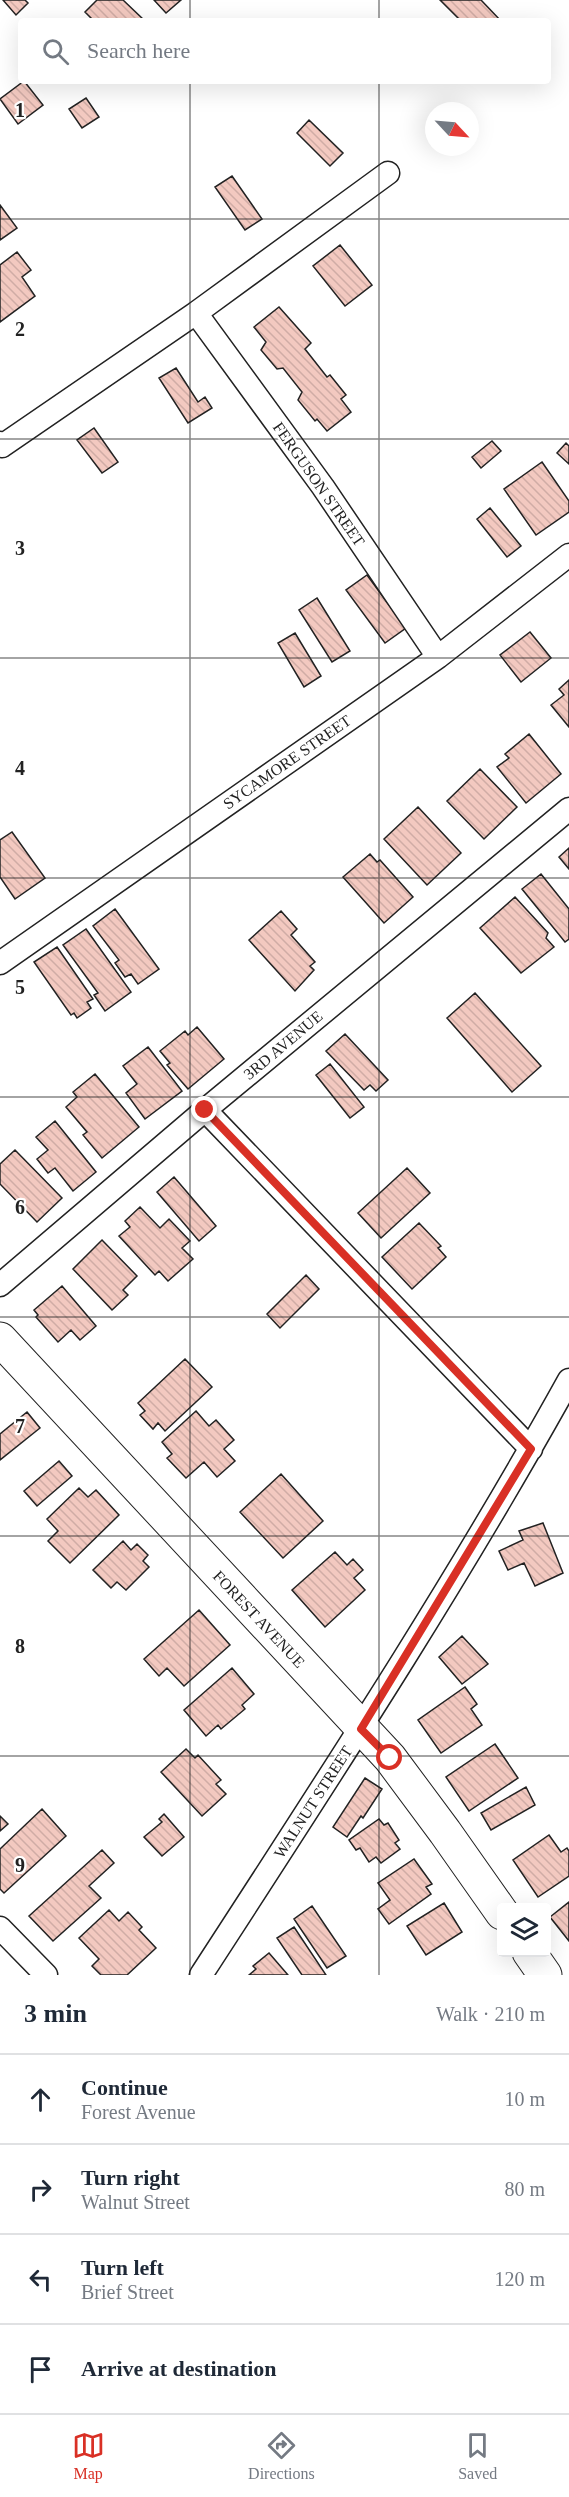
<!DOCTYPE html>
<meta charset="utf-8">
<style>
body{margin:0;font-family:Georgia,serif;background:#f6f6f7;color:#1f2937}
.controls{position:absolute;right:18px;bottom:18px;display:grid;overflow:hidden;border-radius:6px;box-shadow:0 6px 24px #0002}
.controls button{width:54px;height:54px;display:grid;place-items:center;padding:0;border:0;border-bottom:2px solid #e0e1e3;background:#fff;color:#1f2937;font:30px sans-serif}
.compass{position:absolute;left:425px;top:102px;width:54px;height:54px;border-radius:50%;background:#fff;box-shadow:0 6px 24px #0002;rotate:116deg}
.stop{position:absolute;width:18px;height:18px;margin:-14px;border:4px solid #d93025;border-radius:50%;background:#fff}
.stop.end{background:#d93025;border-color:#fff;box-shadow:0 2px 6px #0008}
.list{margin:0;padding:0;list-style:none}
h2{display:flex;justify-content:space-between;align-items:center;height:78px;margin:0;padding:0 24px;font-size:26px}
h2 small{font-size:20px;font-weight:400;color:#747a83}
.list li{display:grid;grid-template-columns:39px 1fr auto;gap:18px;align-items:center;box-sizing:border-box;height:90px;padding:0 24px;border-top:2px solid #e0e1e3}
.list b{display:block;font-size:22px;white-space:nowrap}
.list p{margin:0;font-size:20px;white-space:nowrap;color:#747a83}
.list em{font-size:20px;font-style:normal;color:#747a83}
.icon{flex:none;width:33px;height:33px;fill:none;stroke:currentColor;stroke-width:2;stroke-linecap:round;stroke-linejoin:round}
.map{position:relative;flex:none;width:569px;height:1975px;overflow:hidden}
.search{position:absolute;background:#fff;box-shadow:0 6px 24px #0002;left:18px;right:18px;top:18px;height:66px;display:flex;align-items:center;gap:15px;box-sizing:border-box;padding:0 21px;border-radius:6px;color:#747a83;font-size:22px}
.sheet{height:438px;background:#fff}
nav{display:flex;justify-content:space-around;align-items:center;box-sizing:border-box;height:84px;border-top:2px solid #e0e1e3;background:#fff;font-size:16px;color:#747a83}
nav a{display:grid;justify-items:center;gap:3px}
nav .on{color:#d93025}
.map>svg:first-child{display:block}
</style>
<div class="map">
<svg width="569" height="1975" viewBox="0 0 569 1975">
<defs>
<pattern id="building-back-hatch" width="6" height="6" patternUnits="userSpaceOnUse" patternTransform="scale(1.5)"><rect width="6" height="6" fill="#f3c9c0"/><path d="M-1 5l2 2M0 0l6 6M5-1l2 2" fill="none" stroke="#d0aca5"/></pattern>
</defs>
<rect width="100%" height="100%" fill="#fff"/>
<!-- building -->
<path fill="url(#building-back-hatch)" stroke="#222" stroke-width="1.5" d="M3 0H25L28 3 16 15Z
M97 0H123L145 21H94L85 12Z
M154 0H181L166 13Z
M440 0H481L501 21H461Z
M24 81 43 105 18 124 0 99Z
M86 98 99 117 82 128 69 109Z
M309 120 343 153 330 166 297 133Z
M232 176 262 219 245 230 215 187Z
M0 205 17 228 0 240Z
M340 245 372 285 345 306 313 266Z
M17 252 31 270 22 277 35 296 0 322V265Z
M279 307 311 343 305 349 327 377 330 375 346 395 341 399 351 412 327 431 317 419 315 421 298 400 302 392 283 368 277 369 261 350 266 342 254 327Z
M176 368 198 402 205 397 212 408 188 423 159 378Z
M94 428 118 462 102 473 77 440Z
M492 441 501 451 481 468 472 457Z
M566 443 569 446V464L557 453Z
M542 462 569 501V512L536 535 504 489Z
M490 508 521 546 507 557 477 519Z
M367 575 406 628 385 643 346 590Z
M317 598 350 651 332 662 299 610Z
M530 632 551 658 521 682 500 655Z
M295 633 321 676 304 687 278 643Z
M569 680V727L551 705 564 695 559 689Z
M529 734 561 774 526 803 497 767 509 758 505 754Z
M480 769 517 807 484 839 447 801Z
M418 807 461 853 427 885 384 839Z
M12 832 45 878 15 899 0 877V840Z
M569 848V869L559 857Z
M370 854 377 862 380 860 413 897 384 923 343 877Z
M541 874 569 909V939L565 942 522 889Z
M515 897 548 933 546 938 554 947 521 973 480 928Z
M115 909 159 969 138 984 131 974 125 977 115 963 119 960 93 926Z
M281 911 297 929 291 935 315 962 310 966 314 970 295 991 249 940Z
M86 929 131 992 105 1011 94 995 98 993 63 945Z
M57 947 93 999 87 1002 91 1008 77 1018 74 1013 71 1015 34 962Z
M475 993 541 1066 512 1092 447 1018Z
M197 1027 224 1059 188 1089 167 1065 170 1063 160 1051 185 1031 188 1035Z
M345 1034 388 1080 376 1091 370 1085 364 1090 326 1051Z
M148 1047 182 1091 145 1119 126 1093 137 1084 123 1066Z
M330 1064 364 1107 350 1118 316 1075Z
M95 1074 139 1127 102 1158 83 1135 87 1132 66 1107 77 1097 73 1092Z
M55 1121 96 1172 73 1191 55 1168 48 1173 37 1159 48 1150 36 1137Z
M15 1150 62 1198 37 1222 0 1184V1164Z
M407 1168 430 1193 381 1238 358 1213Z
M174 1177 216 1226 199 1241 157 1192Z
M140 1207 160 1228 169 1219 190 1241 182 1248 193 1259 168 1281 159 1271 155 1275 119 1236 130 1227 125 1221Z
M419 1223 441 1246 438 1248 446 1257 412 1289 382 1257Z
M102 1240 137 1276 123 1290 128 1295 112 1310 73 1269Z
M306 1275 319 1289 280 1328 267 1314Z
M62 1286 96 1326 80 1340 71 1330 58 1342 36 1317 38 1315 34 1310Z
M185 1359 212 1387 165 1431 158 1423 153 1429 140 1415 145 1411 138 1403Z
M196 1411 209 1426 216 1420 234 1440 224 1449 235 1461 217 1477 204 1462 186 1478 167 1458 172 1454 162 1442Z
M27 1412 40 1428 0 1460V1434Z
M59 1461 72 1476 37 1506 24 1491Z
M281 1474 323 1521 283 1558 240 1512Z
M79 1488 88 1497 96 1490 119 1515 70 1563 48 1541 58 1531 47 1519Z
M543 1523 563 1573 535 1586 524 1563 508 1570 499 1551 523 1540 519 1531Z
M123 1541 131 1550 137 1544 148 1555 143 1561 149 1567 126 1590 117 1582 111 1588 93 1570Z
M335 1552 347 1565 353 1559 363 1570 354 1578 365 1590 325 1627 292 1590Z
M199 1610 230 1645 184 1686 167 1668 159 1676 144 1659Z
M462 1636 488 1664 462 1684 439 1657Z
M232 1668 254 1694 242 1705 245 1709 221 1729 218 1725 206 1736 184 1710Z
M465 1687 477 1704 471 1709 482 1725 441 1753 418 1720Z
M495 1744 518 1778 469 1811 446 1777Z
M186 1749 195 1758 198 1755 221 1780 216 1784 226 1794 202 1816 161 1772Z
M365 1778 382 1789 363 1818 361 1816 347 1837 333 1827Z
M526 1787 535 1805 491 1830 481 1813Z
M42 1809 66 1836 4 1893 0 1889V1849Z
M164 1814 184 1837 162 1856 144 1837 162 1822 159 1819Z
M0 1816 8 1824 0 1831Z
M379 1819 384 1825 388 1823 399 1840 395 1843 400 1849 381 1863 376 1857 369 1862 360 1848 356 1850 349 1840Z
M549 1835 561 1852 567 1848 569 1851V1876L538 1897 513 1860Z
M102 1850 114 1863 89 1886 101 1898 53 1941 29 1916Z
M414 1859 432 1884 426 1887 431 1894 389 1924 378 1909 390 1900 378 1883Z
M569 1902V1941L550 1917Z
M444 1903 462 1932 426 1955 407 1926Z
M312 1906 346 1956 327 1968 294 1919Z
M109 1910 119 1921 128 1912 142 1927 139 1930 156 1948 127 1975H101L92 1966 99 1959 79 1938Z
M294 1927 326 1975H302L277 1938Z
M269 1953 288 1975H249L256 1969 253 1966Z"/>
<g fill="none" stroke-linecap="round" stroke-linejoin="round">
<!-- street casing -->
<g stroke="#222" stroke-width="25">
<path id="street" d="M196 313 323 487 438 657
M0 443 2 446 196 313 388 173
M0 963 438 657 569 555
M205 1110 531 1449
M0 1285 205 1110 569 809
M0 1928 46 1975
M201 1975C328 1779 456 1584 569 1380"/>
</g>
<!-- secondary casing -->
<g stroke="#222" stroke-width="35">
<path id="secondary" d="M0 1339 390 1758 445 1832 502 1913
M529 1952 545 1975"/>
</g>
<!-- street -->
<use href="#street" stroke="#fff" stroke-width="22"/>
<!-- secondary -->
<use href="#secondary" stroke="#fff" stroke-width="33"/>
</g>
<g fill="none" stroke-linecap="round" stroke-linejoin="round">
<!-- route -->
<path stroke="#d93025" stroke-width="8" d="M205 1110 531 1449 361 1729 390 1758"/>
</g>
<!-- grid -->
<path fill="none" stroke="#222" stroke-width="1.5" stroke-opacity="0.55" d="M190 0V21M379 0V21M190 81V1975M379 81V1975M0 219H569M0 439H569M0 658H569M0 878H569M0 1097H569M0 1317H569M0 1536H569M0 1756H569"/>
<g text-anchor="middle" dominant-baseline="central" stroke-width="4.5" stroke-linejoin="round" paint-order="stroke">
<!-- street labels -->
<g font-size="16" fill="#222" stroke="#fff">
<text transform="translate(319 484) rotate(55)">FERGUSON STREET</text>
<text transform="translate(287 762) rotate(-35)">SYCAMORE STREET</text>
<text transform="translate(283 1045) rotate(-40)">3RD AVENUE</text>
<text transform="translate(259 1619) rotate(47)">FOREST AVENUE</text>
<text transform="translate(313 1802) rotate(-57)">WALNUT STREET</text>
</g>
</g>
<g font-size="20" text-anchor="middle" font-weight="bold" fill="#222" stroke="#fff" stroke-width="4.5" stroke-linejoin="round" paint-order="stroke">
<text x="20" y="117">1</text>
<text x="20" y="336">2</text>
<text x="20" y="555">3</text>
<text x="20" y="775">4</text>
<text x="20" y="994">5</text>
<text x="20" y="1214">6</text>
<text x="20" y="1433">7</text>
<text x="20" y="1653">8</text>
<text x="20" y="1872">9</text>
</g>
</svg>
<div class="controls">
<button><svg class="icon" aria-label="layers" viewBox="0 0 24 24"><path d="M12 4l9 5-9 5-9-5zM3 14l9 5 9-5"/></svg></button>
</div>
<svg class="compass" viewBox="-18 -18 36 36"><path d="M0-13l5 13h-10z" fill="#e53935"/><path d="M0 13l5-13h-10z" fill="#747a83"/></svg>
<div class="stop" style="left:390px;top:1758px"></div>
<div class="stop end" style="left:205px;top:1110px"></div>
<div class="search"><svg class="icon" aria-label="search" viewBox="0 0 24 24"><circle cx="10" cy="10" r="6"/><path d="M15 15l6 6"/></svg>Search here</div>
</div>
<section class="sheet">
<h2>3 min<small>Walk · 210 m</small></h2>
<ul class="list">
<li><svg class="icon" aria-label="ahead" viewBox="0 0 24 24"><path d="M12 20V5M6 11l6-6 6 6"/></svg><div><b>Continue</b><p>Forest Avenue</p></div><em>10 m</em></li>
<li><svg class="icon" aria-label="right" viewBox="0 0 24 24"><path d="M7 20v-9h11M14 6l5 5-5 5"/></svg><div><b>Turn right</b><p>Walnut Street</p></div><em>80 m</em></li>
<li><svg class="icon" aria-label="left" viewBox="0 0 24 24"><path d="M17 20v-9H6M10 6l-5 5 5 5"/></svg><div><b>Turn left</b><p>Brief Street</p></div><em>120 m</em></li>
<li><svg class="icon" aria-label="arrive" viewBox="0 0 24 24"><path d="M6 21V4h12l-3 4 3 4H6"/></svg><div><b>Arrive at destination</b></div></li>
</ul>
</section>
<nav>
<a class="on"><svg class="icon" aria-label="map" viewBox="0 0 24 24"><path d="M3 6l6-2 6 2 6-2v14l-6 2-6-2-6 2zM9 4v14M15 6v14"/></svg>Map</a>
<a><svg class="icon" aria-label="directions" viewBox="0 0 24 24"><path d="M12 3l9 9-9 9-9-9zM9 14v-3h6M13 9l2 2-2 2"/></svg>Directions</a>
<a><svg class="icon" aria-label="saved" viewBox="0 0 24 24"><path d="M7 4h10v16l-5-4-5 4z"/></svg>Saved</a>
</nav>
